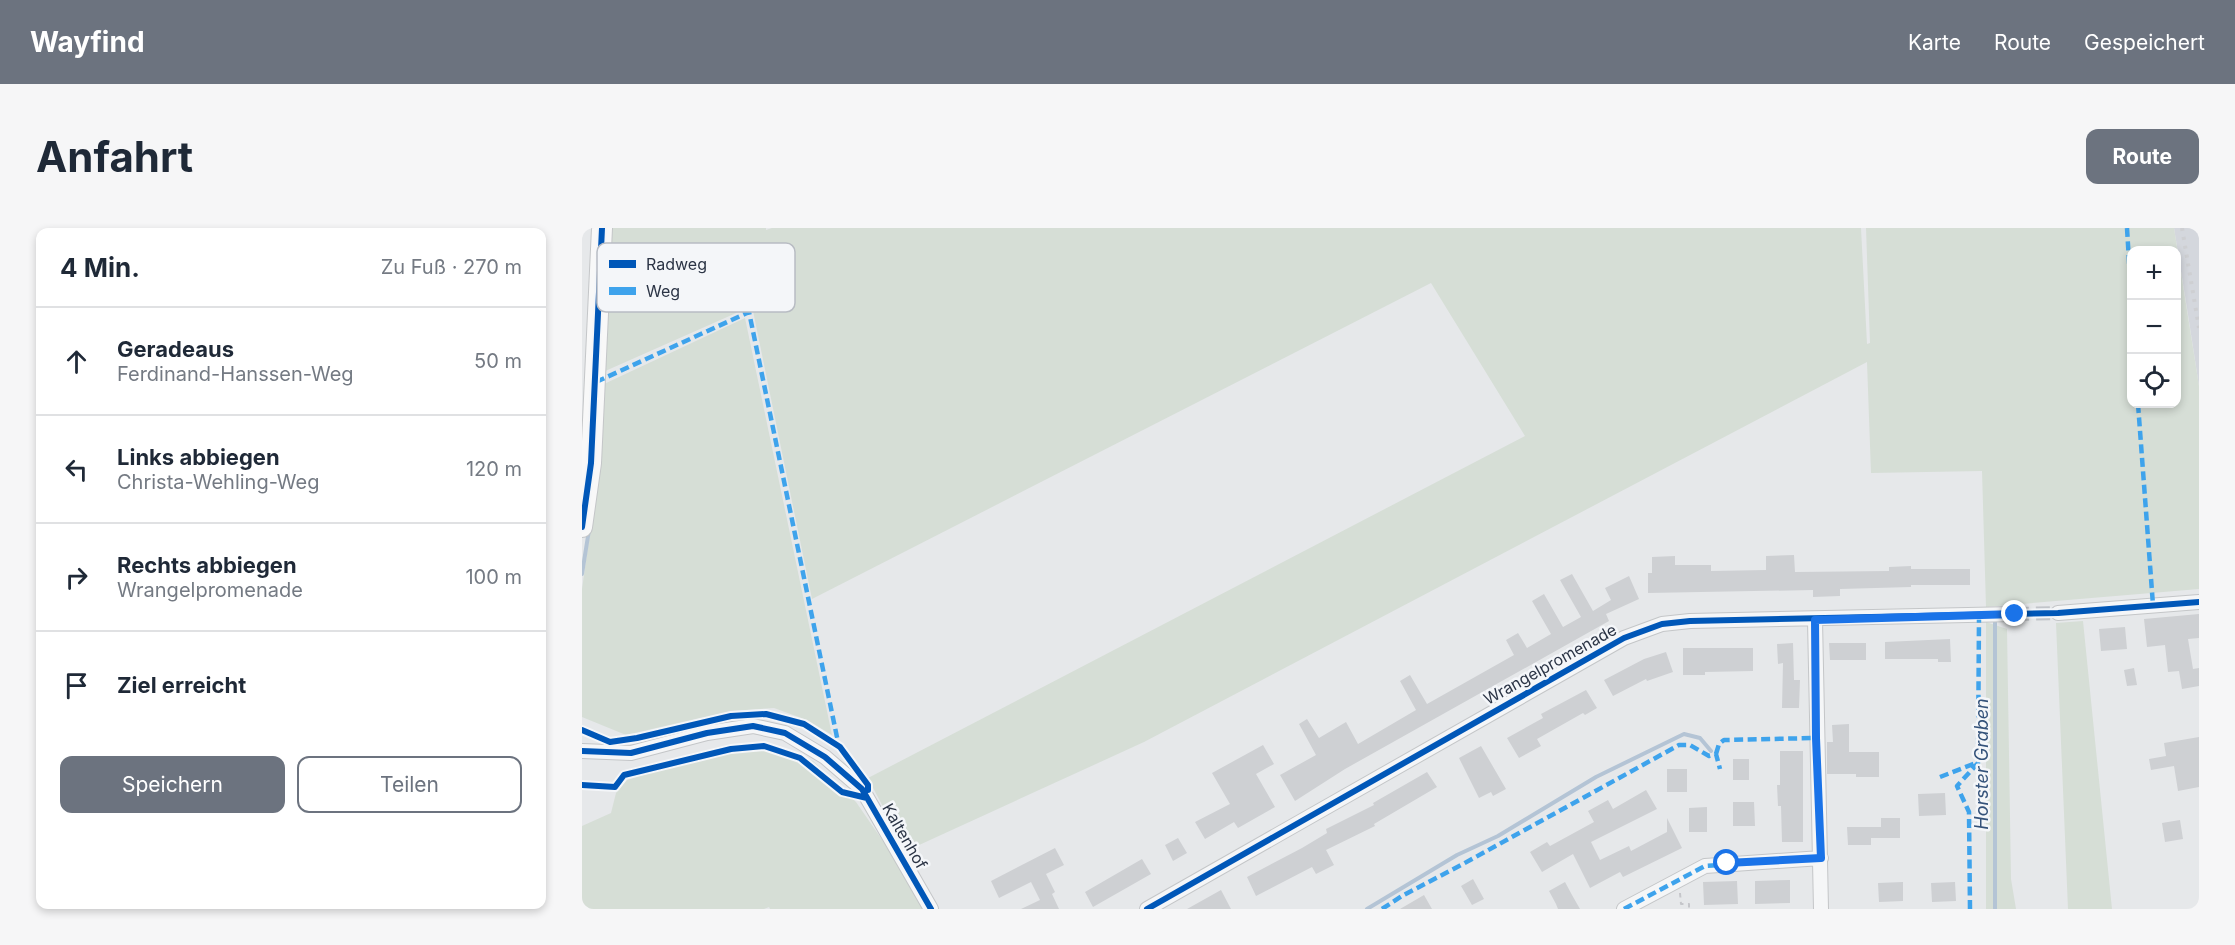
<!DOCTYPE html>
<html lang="de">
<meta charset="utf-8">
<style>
body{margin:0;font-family:Inter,sans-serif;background:#f6f6f7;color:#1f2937}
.controls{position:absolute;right:18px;top:18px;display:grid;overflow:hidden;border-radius:12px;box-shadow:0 3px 9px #0003}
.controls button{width:54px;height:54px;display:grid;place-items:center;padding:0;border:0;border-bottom:2px solid #e0e1e3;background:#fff;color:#1f2937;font:30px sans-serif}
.stop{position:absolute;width:18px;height:18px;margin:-14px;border:4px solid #1a73e8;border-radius:50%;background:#fff}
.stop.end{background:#1a73e8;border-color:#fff;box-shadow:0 2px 6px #0008}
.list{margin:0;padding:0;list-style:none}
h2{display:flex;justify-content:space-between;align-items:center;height:78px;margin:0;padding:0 24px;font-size:26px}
h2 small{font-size:20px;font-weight:400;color:#747a83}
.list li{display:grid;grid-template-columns:39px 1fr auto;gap:18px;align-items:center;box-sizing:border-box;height:108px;padding:0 24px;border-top:2px solid #e0e1e3}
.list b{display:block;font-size:22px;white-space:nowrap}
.list p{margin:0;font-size:20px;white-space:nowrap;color:#747a83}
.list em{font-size:20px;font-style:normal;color:#747a83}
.actions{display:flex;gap:12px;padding:18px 24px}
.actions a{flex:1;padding:14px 0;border:2px solid #6c737f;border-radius:12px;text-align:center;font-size:21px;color:#6c737f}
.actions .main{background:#6c737f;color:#fff}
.icon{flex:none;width:33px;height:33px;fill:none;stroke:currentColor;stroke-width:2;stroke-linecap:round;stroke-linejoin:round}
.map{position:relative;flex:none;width:1617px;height:681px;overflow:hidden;border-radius:12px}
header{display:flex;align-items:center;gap:36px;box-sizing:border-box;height:84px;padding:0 30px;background:#6c737f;color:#fff}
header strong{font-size:28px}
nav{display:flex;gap:33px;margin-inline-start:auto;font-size:21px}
.intro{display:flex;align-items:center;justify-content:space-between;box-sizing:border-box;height:144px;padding:0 36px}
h1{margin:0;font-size:42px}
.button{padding:15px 27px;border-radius:12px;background:#6c737f;color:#fff;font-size:21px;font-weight:700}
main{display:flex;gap:36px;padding:0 36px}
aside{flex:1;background:#fff;border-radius:12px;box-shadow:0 3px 9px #0003}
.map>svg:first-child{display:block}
</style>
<header>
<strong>Wayfind</strong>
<nav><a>Karte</a><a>Route</a><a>Gespeichert</a></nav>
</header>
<div class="intro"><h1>Anfahrt</h1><a class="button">Route</a></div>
<main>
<aside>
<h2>4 Min.<small>Zu Fuß · 270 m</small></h2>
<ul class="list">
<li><svg class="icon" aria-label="ahead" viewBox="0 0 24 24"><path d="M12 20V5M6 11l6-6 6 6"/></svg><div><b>Geradeaus</b><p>Ferdinand-Hanssen-Weg</p></div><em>50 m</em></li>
<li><svg class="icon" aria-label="left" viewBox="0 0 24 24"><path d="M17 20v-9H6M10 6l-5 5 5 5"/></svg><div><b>Links abbiegen</b><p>Christa-Wehling-Weg</p></div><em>120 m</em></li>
<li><svg class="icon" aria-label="right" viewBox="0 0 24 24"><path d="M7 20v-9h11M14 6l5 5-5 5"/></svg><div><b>Rechts abbiegen</b><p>Wrangelpromenade</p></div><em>100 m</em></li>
<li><svg class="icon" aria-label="arrive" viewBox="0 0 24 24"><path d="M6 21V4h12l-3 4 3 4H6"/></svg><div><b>Ziel erreicht</b></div></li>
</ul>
<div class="actions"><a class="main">Speichern</a><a>Teilen</a></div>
</aside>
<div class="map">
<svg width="1617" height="681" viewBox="0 0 1617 681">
<rect width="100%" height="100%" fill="#e6e8ea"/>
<!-- built -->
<path fill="#d4d7dd" d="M1592 0H1617V158L1605 80Z"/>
<!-- green -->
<path fill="#d6ded6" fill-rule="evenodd" d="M29 0H184V2L190 0H1279L1285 116 1288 115 1284 0H1592L1617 158V361L1404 379 1400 243 1289 245 1285 134 562 514 324 623 286 550 943 208 849 55 230 371 170 78 21 144ZM1550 22H1594V176H1550Z
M163 90 250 507 225 492 192 480 148 483 44 507 0 489V361L15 254 22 156Z
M1501 393 1530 681H1486L1474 395Z
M1404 394 1425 401 1429 651 1434 681H1404Z
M153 520H184L231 533 274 574 312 629 343 681H188L187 679 182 681H0V598L29 585 34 565 45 552Z"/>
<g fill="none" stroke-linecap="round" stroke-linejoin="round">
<!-- stream -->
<path stroke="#b4c4d5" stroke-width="4" d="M0 346 7 302
M785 681 875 627 916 608 1014 549 1102 506 1118 510 1129 523
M1413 681V392"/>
</g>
<!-- building -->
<path fill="#ced0d3" d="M1212 327 1213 344 1307 343V339L1329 338V341H1388V357H1329V359L1258 361V368L1231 369V362L1066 365V345H1070V329L1093 328V337H1129V343L1184 342V328Z
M990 346 1011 383 1029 372 1023 360 1047 348 1057 371 1024 386 1027 393 763 541 713 573 698 547 734 527 717 496 725 491 737 510 764 494 776 516 834 482 818 453 828 447 845 476 932 427 924 412 936 405 945 420 969 406 950 373 962 366 981 399 999 389 978 352Z
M1617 386V410L1606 411 1611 441 1617 440V458L1600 461 1597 443 1586 444 1583 417 1565 419 1562 391Z
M1543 399 1545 421 1519 423 1517 401Z
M1368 411 1369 434H1356V431H1303V414Z
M1211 415 1212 452H1218L1217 480H1200L1201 435 1196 436 1195 416Z
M1247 415H1284V432H1248Z
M1101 420H1171V443L1123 444V447H1101Z
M1084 424 1091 444 1065 453 1064 451 1031 468 1022 452 1062 431Z
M1552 440 1555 457 1545 458 1542 442Z
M1004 462 1015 480 1003 487 1001 485 955 511 959 518 937 530 925 510 961 490 959 486Z
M1267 496V524H1297V549H1274V546H1245V514H1251L1250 497Z
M1617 509V559L1596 563 1592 538 1569 542 1567 531 1584 528 1582 515Z
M681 517 692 536 674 546 693 579 656 600 652 594 623 611 613 594 648 576 630 545Z
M899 518 924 561 911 568 909 564 897 570 877 530Z
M1198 523H1221V614H1200L1199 578H1196L1195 557H1198Z
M1151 531H1167V552H1151Z
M1085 541H1105V564H1085Z
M845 544 855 559 792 596 793 598 744 622 752 637 734 646 730 639 674 668 665 649 720 620 745 605 744 601 792 577 791 575Z
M1064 562 1075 581 1009 614 1018 632 1047 618 1049 623 1085 604V590L1100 620 1041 649 1038 644 1008 660 991 626 960 644 948 624 965 614 968 618 1012 594 1006 583 1026 572 1031 581Z
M1363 565 1364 587 1337 588 1336 566Z
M1151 574H1172L1173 598H1151Z
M1125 579V604H1107V580Z
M1299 590H1318V610H1289V617H1266L1265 599H1299Z
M1598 592 1601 611 1583 614 1580 595Z
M596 610 605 625 591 633 583 617Z
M473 620 482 637 464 646 473 664 470 666 477 681H439L458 672 449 654 417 670 409 653Z
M560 631 569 646 511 679 503 664Z
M891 651 902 671 890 677 879 658Z
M1208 652V675L1173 676V653Z
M1155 653 1156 676 1122 677 1121 654Z
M983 654 990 667 998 681H976L974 676 967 663Z
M1321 654V673L1297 674 1296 655Z
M1373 654 1374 673 1350 674 1349 655Z
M639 662 649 681H605Z
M842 667 850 681H818Z"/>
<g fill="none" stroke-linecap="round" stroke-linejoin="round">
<!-- street-tunnel -->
<path stroke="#c1c4c9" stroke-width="14" stroke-dasharray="14 7" stroke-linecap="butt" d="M1433 386 1476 385"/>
<!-- street casing -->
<g stroke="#c4c6c8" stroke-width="16">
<path id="street" d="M1476 385 1617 374
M1233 392 1239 681
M0 523 49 525 125 505 171 498 203 505 243 529 280 561 349 681
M565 681 1042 410 1080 396 1108 393 1433 386
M1042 681 1123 638 1239 630"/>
</g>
<!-- secondary casing -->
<g stroke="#c4c6c8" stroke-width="22">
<path id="secondary" d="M0 299 9 235 20 0"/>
</g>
<!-- path -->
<path stroke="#c5c6ca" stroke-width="2" stroke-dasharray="4.5 4.5" stroke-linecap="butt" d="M1098 665 1099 676H1107V681"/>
<!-- street -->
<use href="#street" stroke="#f5f6f7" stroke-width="14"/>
<!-- secondary -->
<use href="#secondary" stroke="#f8f8f8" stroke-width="20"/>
<!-- rail -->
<path stroke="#cecfd2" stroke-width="4" stroke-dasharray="3 6" stroke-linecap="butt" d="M1600 0 1617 100"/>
<!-- quiet -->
<path stroke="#3ea3ec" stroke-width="4.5" stroke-dasharray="9 4.5" stroke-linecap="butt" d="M1545 0 1550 83
M14 154 167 84 256 514 252 518
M1556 176 1571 377
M1134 526 1137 516 1142 512 1234 510
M1358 549 1394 535
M800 681 820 668 881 636 1097 517H1108L1127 528 1134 526 1138 541
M1042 681 1123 638 1239 630
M1388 681 1387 584 1375 558 1396 535 1397 388"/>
<!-- cycleway casing -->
<g stroke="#f4f6f9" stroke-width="10">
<path id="cycleway" d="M0 299 9 235 20 0
M0 502 28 514 55 510 149 488 184 486 222 496 258 519 286 557V562
M0 523 49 525 125 505 171 498 203 505 243 529 280 561 349 681
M0 557 33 559 42 547 149 521 182 518 218 530 260 564 285 570
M565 681 1042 410 1080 396 1108 393 1476 385 1617 374"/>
</g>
<!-- cycleway -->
<use href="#cycleway" stroke="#0057b8" stroke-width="6"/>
</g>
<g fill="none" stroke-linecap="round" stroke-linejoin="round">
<!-- route -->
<path stroke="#1a73e8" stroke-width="8" d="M1145 635 1239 630 1234 510 1233 392 1433 386"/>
</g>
<g text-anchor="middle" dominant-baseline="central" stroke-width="5" stroke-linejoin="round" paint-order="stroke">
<!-- street labels -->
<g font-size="16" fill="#2b3445" stroke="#f4f6f9">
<text transform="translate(968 436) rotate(-29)">Wrangelpromenade</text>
<text transform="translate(323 608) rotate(60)">Kaltenhof</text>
</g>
<!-- water labels -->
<g font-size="18" font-style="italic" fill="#34527a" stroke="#f4f6f9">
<text transform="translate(1399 536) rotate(-90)">Horster Graben</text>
</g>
</g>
<!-- legend -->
<rect x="15" y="15" width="198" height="69" rx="9" fill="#f4f6f9" stroke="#b8bcc3" stroke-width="1.5"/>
<rect x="27" y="32" width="27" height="8" fill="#0057b8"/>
<rect x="27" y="59" width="27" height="8" fill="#3ea3ec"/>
<g font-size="16" fill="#2b3445">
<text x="64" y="42">Radweg</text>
<text x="64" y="69">Weg</text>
</g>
</svg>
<div class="controls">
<button>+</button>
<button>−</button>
<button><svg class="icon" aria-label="locate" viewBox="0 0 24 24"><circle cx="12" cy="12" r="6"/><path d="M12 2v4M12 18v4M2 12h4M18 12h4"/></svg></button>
</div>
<div class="stop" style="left:1145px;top:635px"></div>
<div class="stop end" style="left:1433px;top:386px"></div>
</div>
</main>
